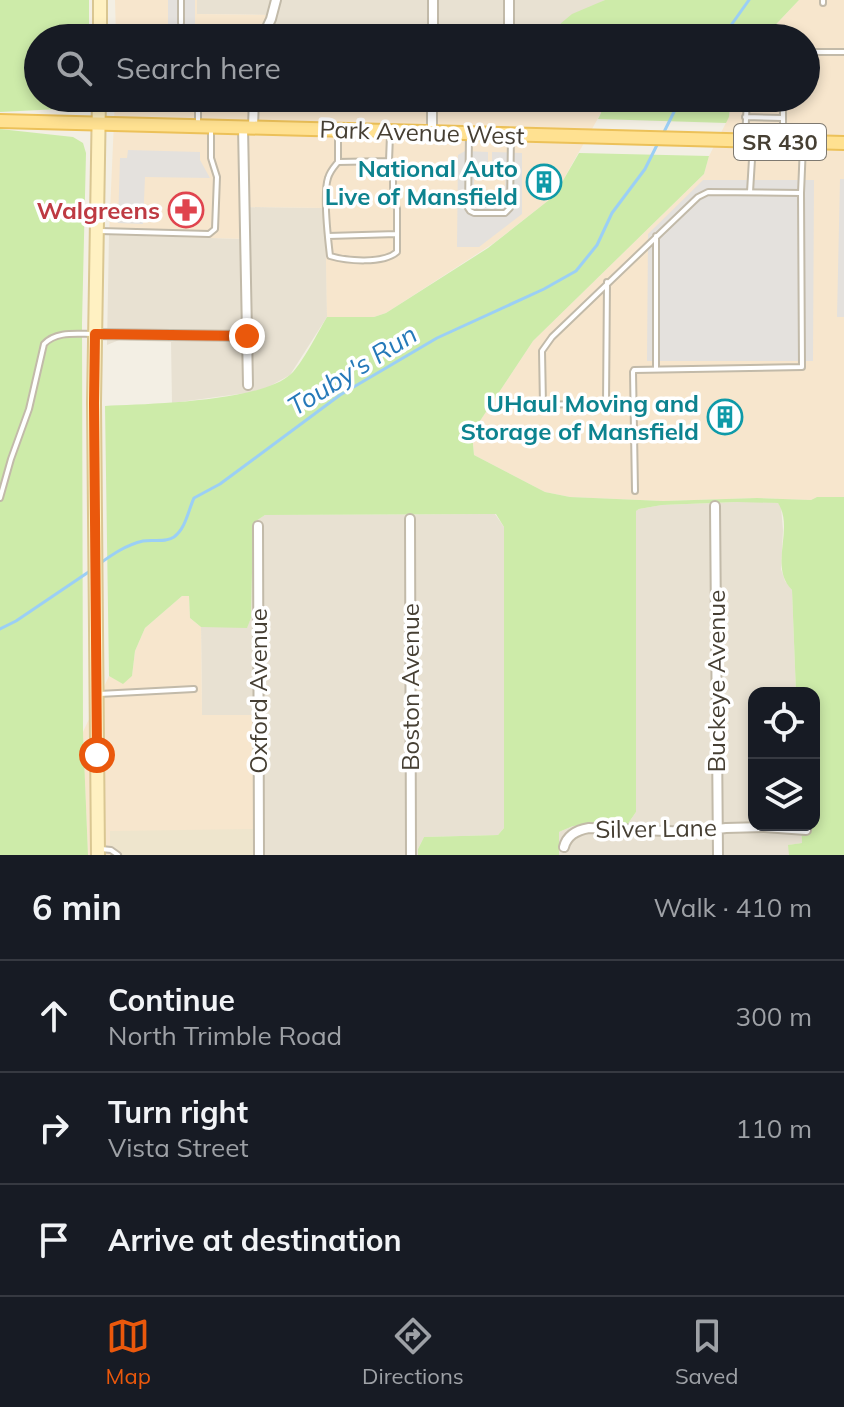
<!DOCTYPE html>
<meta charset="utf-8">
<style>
body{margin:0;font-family:Mulish,sans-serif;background:#20242c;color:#f1f3f6}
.controls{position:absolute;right:24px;bottom:24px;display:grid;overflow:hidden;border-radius:16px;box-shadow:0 4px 12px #0003}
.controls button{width:72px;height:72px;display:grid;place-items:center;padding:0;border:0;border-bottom:2px solid #363941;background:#171b24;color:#f1f3f6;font:40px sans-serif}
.stop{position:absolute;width:24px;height:24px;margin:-18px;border:6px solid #ea580c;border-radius:50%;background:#fff}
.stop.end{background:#ea580c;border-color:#fff;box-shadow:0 2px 8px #0008}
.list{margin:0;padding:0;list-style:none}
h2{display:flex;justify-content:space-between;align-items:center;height:104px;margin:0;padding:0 32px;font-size:34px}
h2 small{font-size:26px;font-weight:400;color:#9ea1a6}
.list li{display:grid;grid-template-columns:52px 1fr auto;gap:24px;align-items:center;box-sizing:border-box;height:112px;padding:0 32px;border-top:2px solid #363941}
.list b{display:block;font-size:30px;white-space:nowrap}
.list p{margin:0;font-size:26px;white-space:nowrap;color:#9ea1a6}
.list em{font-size:26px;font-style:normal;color:#9ea1a6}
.icon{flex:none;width:44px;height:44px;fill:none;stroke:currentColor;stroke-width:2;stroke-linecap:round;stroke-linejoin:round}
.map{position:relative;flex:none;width:844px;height:855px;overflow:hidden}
.search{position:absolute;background:#171b24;box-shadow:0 4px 12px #0003;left:24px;right:24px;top:24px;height:88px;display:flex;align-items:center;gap:20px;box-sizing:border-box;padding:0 28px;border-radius:44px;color:#9ea1a6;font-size:30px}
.sheet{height:440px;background:#171b24}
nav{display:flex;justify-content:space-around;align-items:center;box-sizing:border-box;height:112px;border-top:2px solid #363941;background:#171b24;font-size:22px;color:#9ea1a6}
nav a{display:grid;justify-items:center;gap:4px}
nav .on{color:#ea580c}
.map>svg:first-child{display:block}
</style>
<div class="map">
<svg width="844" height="855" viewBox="0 0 844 855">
<rect width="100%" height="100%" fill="#f3efe4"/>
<!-- residential -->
<path fill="#e8e1d2" d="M197 0H605L560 24 559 38H373V31L272 28 275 15 197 14Z
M245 207 326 208 327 317 290 375 261 391 172 403 171 342 119 340 107 345 109 235 245 239Z
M737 502H769L778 503 781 507 783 530 781 569 785 581 792 590 796 693H754V825H801L802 843 789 845V855H559V832L573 826 627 825 636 812V511L639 509 662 505Z
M495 514 504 527V828L498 835 424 837 418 849V855H254L253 716H202L201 627H247L251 618 253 527 256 521 265 515Z"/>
<!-- commercial -->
<path fill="#f7e6cd" d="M115 0H197V14L275 15 272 28 373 31V38H116Z
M799 0H844V497H817L811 500 757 498 663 501 570 497 545 492 474 455 472 433 533 341 704 174 709 156 729 117 731 98H806V38H763Z
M115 98H602L601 113 554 196 494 243 386 313 374 317H327L325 208 245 207 246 239 109 235Z
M189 595 190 618 201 627 202 715H253L254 855H88L83 732 109 676 123 683 132 676 135 651 145 628 182 596Z"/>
<!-- education -->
<path fill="#eee5cd" d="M254 829V855H110V831Z"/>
<!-- green -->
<path fill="#cdeba9" d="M0 0H89V38H38V98H89L85 105 79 108 0 112Z
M605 0H799L763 38H559L560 24 572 14Z
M602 98H731L729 117 726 123 598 119 601 113Z
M0 129 73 137 83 143 86 153 82 323 83 732 88 855H0Z
M579 153 709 156 704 174 533 341 472 433 474 455 545 492 570 497 663 501 757 498 811 500 817 497H844V855H789L788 845 802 843 801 825H814V693H796L792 590C768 566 795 529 778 503L737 502 662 505 639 509 636 511V812L627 825 573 826 559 832V855H418V849L424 837 498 835 504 828V527L496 514 265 515 256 521 253 527 251 618 247 628 201 627 190 618 189 596H182L145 628 135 651 132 676 123 684 109 676 105 406C148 404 261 402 291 374 302 364 318 332 327 317H374L386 313 488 248 554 196Z"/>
<!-- parking -->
<path fill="#e4e1dd" d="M168 0H195V28H168Z
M128 150 200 152V160L210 178 145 177 143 224 118 223 120 158H127Z
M465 151 488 152V167H474V190H479L478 207H492L493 194H500V191H505L506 168 492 167V152L522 153V214L479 247H457L458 155Z
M840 179H844V317H837Z
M703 180H814L813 361H647L648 234Z"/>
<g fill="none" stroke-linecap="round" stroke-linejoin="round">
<!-- stream -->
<path stroke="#9bcff5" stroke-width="3" d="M722 38 749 0
M663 134 681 98
M99 564C113 554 126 545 143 541 153 539 165 543 174 537 186 528 188 511 194 498L220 484 340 395 437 338 544 289 576 271 597 245 612 213 645 169 659 141
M0 629 16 621 93 569"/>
<!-- service casing -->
<g stroke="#c2baa9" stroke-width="8">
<path id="service" d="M181 0V23
M823 0V3
M806 52H844
M745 117 783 118
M198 123V98
M338 132V162C334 167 330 171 328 178 323 193 328 239 330 256 347 261 383 264 397 252V209L393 196V168L389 161 390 135
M469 136 468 208 470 211 474 213H505L510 208 511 135
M783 139V98
M745 140 747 98
M338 162 389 161
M750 192 753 143
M100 231 209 234 215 229 217 177 211 158V128
M328 236 397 234
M656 236V369
M607 282 606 403 543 405 542 351 552 337 698 197 708 192 801 193
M635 491 633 372 634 370 802 367 801 193 803 145
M0 498 11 459 29 409 44 344C56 331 76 334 93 334
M99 694 194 689
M101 849 111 850 118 855"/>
</g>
<!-- minor casing -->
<g stroke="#c2baa9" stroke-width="12">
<path id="minor" d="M262 38 271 19 276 0
M433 38V0
M509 38V0
M243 127 248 385
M253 127 254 98
M432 132V98
M95 334 247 336
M715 506 718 855
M410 519 411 855
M258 526 259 855
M564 847C567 835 577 830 589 828L692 832 726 828 764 827 806 830"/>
</g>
<!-- secondary casing -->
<g stroke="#dac792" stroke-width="16">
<path id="secondary" d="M100 38V0
M98 855 94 403 99 98"/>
</g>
<!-- primary casing -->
<g stroke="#ecc159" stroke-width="16">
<path id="primary" d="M0 121 844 143"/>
</g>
<!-- service -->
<use href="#service" stroke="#fff" stroke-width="4"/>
<!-- minor -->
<use href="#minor" stroke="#fff" stroke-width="8"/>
<!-- secondary -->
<use href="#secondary" stroke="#fff1c2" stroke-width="12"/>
<!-- primary -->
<use href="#primary" stroke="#ffe191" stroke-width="12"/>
</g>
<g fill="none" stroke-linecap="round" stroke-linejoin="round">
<!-- route -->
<path stroke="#ea580c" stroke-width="10" d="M97 755 94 403 95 334 247 336"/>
</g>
<!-- icons -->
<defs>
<g id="building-ring" transform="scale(1.8)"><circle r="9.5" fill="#fff" stroke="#0f9aa8" stroke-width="1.5"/><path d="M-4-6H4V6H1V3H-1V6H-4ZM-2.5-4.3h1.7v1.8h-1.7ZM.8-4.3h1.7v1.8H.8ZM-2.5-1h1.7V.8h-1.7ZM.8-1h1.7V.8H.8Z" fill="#0f9aa8"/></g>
<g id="pharmacy-ring" transform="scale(1.8)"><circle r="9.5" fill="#fff" stroke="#e0444e" stroke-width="1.5"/><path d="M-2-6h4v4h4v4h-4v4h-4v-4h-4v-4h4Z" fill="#e0444e"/></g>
</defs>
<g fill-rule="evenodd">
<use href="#building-ring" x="544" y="182"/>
<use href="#pharmacy-ring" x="186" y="210"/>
<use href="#building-ring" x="725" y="417"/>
</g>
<g text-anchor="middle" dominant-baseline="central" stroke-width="7" stroke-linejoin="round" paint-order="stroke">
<!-- shield labels -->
<rect fill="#fff" stroke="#7e7970" stroke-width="2" x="734" y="124" width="92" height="36" rx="6"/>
<g font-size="22" font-weight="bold" fill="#463f33">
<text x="780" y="142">SR 430</text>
</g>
<!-- street labels -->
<g font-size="24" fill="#463f33" stroke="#fff">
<text transform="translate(422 132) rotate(2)">Park Avenue West</text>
<text transform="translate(716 681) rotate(-90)">Buckeye Avenue</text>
<text transform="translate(410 687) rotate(-90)">Boston Avenue</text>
<text transform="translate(258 691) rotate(-90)">Oxford Avenue</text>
<text transform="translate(656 828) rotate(-1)">Silver Lane</text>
</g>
<!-- culture labels -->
<g font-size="24" font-weight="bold" fill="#0d838f" stroke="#fff" text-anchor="end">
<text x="518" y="168">National Auto<tspan x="518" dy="28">Live of Mansfield</tspan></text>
<text x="699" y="403">UHaul Moving and<tspan x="699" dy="28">Storage of Mansfield</tspan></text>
</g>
<!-- health labels -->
<g font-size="24" font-weight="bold" fill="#be3a42" stroke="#fff" text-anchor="end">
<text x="160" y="210">Walgreens</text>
</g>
<!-- water labels -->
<g font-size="26" font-style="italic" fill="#2579b9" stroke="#fff">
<text transform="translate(352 370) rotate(-32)">Touby's Run</text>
</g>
</g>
</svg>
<div class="controls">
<button><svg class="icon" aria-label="locate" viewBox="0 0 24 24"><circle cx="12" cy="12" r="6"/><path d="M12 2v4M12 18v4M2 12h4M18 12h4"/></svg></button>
<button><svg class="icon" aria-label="layers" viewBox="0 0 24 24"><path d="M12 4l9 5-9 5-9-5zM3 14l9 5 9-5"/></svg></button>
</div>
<div class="stop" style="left:97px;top:755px"></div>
<div class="stop end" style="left:247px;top:336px"></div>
<div class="search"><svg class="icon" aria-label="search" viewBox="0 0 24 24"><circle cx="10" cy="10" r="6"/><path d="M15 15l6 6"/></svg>Search here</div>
</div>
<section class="sheet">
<h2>6 min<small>Walk · 410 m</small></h2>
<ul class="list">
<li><svg class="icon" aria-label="ahead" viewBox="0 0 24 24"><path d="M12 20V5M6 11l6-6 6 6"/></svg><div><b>Continue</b><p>North Trimble Road</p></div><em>300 m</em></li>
<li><svg class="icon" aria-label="right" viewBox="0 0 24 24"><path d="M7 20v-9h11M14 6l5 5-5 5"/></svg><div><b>Turn right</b><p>Vista Street</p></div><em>110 m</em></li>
<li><svg class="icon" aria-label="arrive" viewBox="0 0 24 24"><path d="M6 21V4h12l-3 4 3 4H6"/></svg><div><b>Arrive at destination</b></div></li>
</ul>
</section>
<nav>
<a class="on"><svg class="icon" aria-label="map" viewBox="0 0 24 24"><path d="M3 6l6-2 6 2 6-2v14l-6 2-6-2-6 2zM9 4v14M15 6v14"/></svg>Map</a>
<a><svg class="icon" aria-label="directions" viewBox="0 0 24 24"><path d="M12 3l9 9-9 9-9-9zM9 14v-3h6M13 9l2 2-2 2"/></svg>Directions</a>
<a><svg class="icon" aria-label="saved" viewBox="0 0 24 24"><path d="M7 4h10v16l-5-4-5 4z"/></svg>Saved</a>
</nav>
